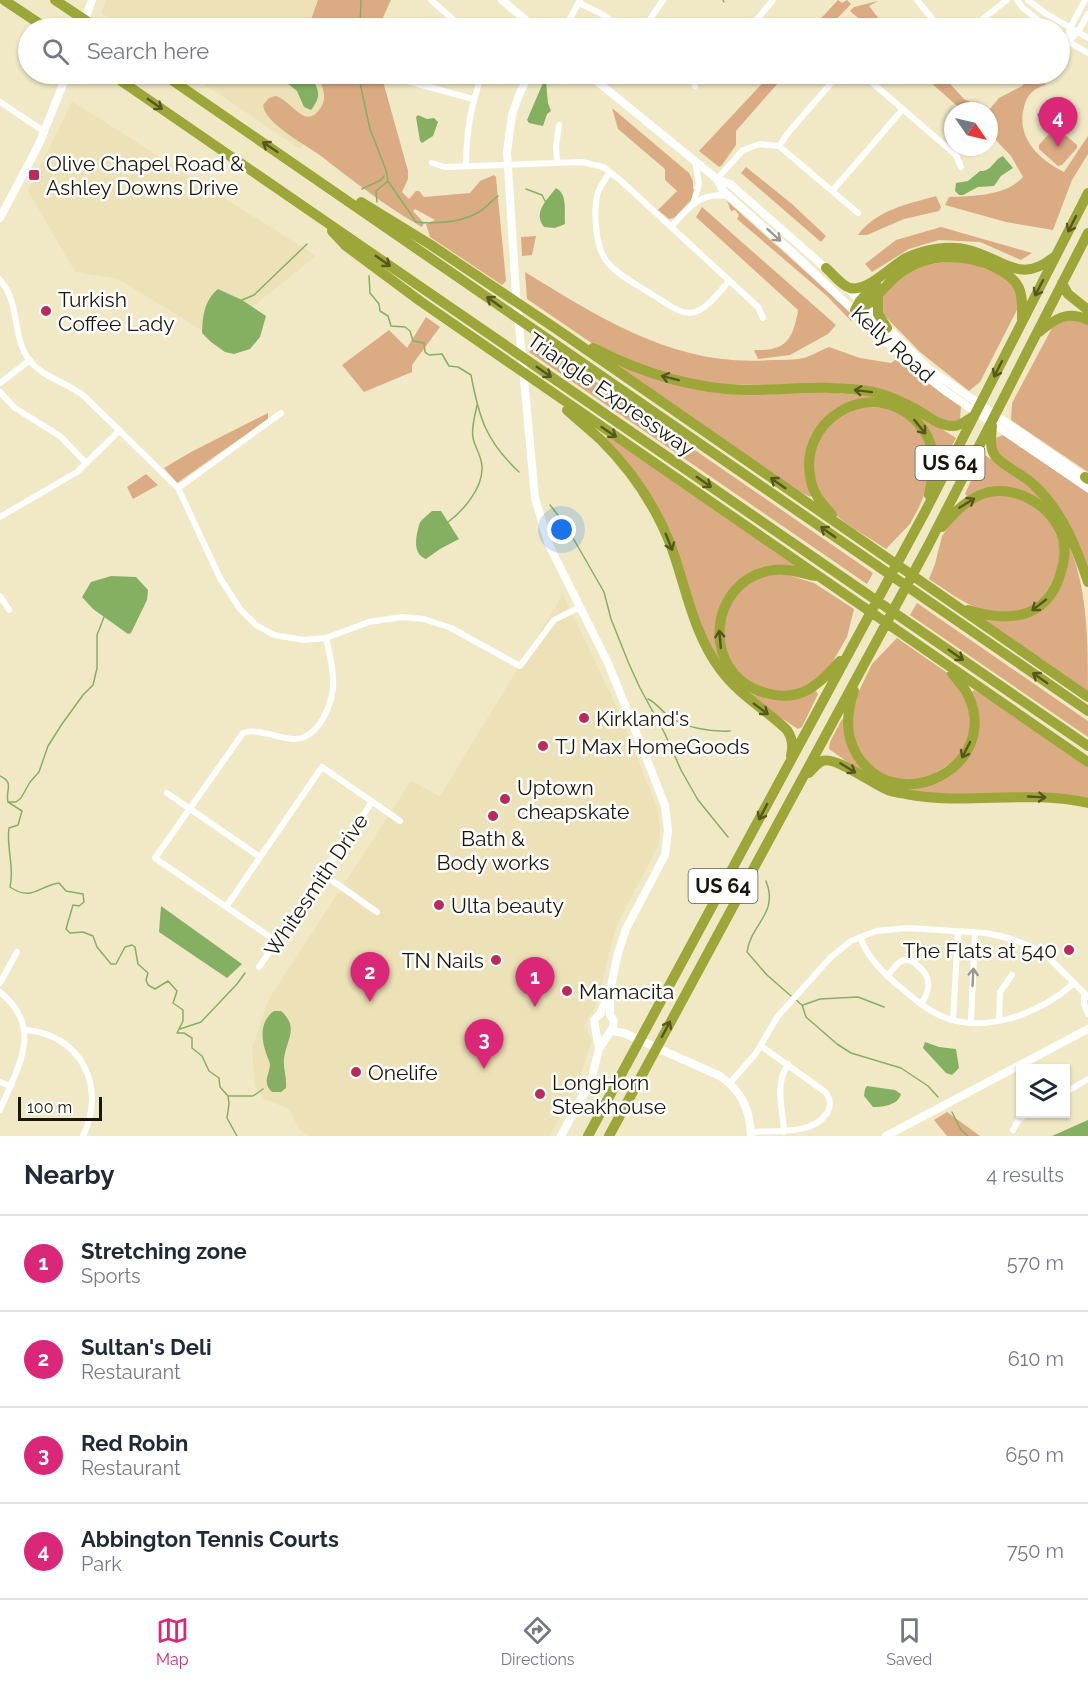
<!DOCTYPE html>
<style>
body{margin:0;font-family:Raleway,sans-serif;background:#f6f6f7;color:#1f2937}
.controls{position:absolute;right:18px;bottom:18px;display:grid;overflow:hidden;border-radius:0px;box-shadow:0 2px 4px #0004}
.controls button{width:54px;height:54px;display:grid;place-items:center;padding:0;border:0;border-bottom:2px solid #e0e1e3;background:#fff;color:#1f2937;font:30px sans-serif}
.compass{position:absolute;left:944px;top:102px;width:54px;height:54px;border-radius:50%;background:#fff;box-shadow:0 2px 4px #0004;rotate:124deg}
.scale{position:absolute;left:18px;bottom:15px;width:84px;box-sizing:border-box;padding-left:6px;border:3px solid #1a170a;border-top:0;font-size:16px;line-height:21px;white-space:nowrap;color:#1a170a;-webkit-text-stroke:4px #fff;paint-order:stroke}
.you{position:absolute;left:562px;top:530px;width:21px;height:21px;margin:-15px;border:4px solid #fff;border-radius:50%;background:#1a73e8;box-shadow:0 0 0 9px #1a73e833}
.badge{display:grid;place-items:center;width:39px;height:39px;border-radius:50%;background:#db2777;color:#fff;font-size:20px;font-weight:700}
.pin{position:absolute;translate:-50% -50px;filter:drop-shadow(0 2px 3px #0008)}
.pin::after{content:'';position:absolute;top:32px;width:21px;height:18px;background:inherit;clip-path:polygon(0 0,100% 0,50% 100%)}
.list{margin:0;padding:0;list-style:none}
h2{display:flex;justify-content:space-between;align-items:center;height:78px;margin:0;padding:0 24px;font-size:26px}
h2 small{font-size:20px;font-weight:400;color:#747a83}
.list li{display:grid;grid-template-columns:39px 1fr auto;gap:18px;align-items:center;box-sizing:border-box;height:96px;padding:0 24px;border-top:2px solid #e0e1e3}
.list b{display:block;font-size:22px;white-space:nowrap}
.list p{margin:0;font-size:20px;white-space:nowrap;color:#747a83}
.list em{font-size:20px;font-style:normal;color:#747a83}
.icon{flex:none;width:33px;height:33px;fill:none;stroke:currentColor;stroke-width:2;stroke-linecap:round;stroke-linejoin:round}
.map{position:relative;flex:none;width:1088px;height:1136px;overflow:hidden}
.search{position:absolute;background:#fff;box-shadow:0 2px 4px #0004;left:18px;right:18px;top:18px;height:66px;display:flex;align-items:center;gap:15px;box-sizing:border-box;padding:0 21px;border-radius:33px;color:#747a83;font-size:22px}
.sheet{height:462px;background:#fff}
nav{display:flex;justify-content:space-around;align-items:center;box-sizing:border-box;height:84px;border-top:2px solid #e0e1e3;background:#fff;font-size:16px;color:#747a83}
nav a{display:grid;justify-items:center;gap:3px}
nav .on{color:#db2777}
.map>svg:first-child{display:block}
</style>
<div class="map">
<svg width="1088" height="1136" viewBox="0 0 1088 1136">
<rect width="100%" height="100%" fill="#f1e9c6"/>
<!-- built -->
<path fill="#ede2b7" d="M106 0H321L311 28H123L101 13Z
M189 74H320L329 93 319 122 300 149Z
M72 101 316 256 214 338 118 279 75 272 28 191Z
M563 594 621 716 657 808 660 829 658 847 617 925 610 948 599 1000 584 1026 592 1040 577 1085 550 1136H310L299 1129 289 1109 264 1099 255 1086 252 1049 268 1000 411 781 440 796Z"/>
<!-- green -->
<path fill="#dbab84" d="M318 0H391L378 28H308Z
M838 0 842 3 847 0 851 4 828 28H812Z
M878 1 869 6 886 28H870L850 11 854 7Z
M317 74H381L408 171V179L402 192 409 199 416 191H419L424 197 470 193 480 181 494 175 496 177 506 281 502 285 430 237 426 224 435 220 415 209 413 211 424 223 422 227 420 226C384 205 353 181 321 156 306 145 265 124 263 105L269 98 275 96C291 99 304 130 319 110 329 99 322 86 317 74Z
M771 74H786L736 131V145L722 165 719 167 699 151Z
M921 74H941L964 99 988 111 999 98 1022 86 1033 74H1047L1045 85C1033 89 1027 95 1024 107 1016 138 1038 159 1064 172L1088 136V154L1072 180 1053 230 1006 222 945 205 949 197C974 196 1006 196 1023 177L1011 156 989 133V111H963Z
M612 108 689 173 693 181V189L696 190 691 200 674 218 669 219 658 210 677 191 665 180V169L618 129Z
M1054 128H1057L1077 145V148L1062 165 1058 166 1039 149V145Z
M746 167 792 204 826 236 821 242 741 173Z
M936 196 941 207 939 211 904 219 867 235H858C876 210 908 204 936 196Z
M727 201 855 316 851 321 827 296 737 219 739 215 735 210 731 211Z
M702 207 836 325 828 334 790 355 758 359 754 350C785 351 793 341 798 310L696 217Z
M941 227 1032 253 1021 260 980 242 939 240 909 249 872 272 865 264 896 240Z
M536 236 532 255 522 256 521 237Z
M965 261 1004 276 1014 286 1019 306 980 382 969 391 920 352 882 313 883 295C910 264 927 263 965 261Z
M525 272C602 319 677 368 772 360 782 360 794 360 804 358 813 355 821 350 829 347L860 358 891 363 899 357 961 406 960 420 948 422 908 401 788 386 720 384 683 378 652 369 593 344 527 299Z
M426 317 440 327 412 365V372L364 392 342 365 389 330 407 348Z
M1068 318 1088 323V472L1011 420 1012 403 1052 328Z
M537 341 873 573 867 584 529 352Z
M611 363 660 379 873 396V399H863L812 437V494L810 497 789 486Z
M859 407 891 408 915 424 931 452 928 486 919 507 910 524 886 549C867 536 844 525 829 508 809 485 807 444 830 423 838 416 850 411 859 407Z
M914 411 956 438 941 467 939 466 937 451Z
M268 413V419L177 483 164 468 191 452Z
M1003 435 1088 493V574L1072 530 1000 455 994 447 996 438Z
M607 436 798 566 786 567 730 592 721 658 718 660 706 639 677 555 605 439Z
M983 454 1020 477 1044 499 1041 501 1034 496H967L965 494Z
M146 474 158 485 133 499 127 487Z
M1010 494C1020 499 1036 503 1043 511 1054 524 1060 540 1061 558 1061 563 1057 570 1055 575 1047 596 1033 612 1008 614 979 616 952 594 929 579L935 564 942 536 960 511 982 497Z
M1066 539C1088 584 1088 641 1088 692L985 622 987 619 1008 621 1054 596Z
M785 574 814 583 854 609 847 637 829 668 808 688 780 693 753 686 733 668 723 644 728 606 744 586 763 576Z
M917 603 1088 721V737L910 615Z
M897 638 946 672 958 684 967 698 971 730 960 757 925 780H897L872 768 854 741 852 713 856 697 872 664Z
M741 685C765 702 789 701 816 691L818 694 802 727 798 729 761 705Z
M974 690 1000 705 1088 765V800L944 795 910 791V788C926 787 942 783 954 772 961 766 976 730 977 720 979 711 975 700 972 692Z
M842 719 844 720 865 770 863 773 829 749 830 742Z
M947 1112 980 1136H947L934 1120Z"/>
<!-- water -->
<path fill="#85b062" d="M276 74H310C318 90 323 94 311 110L304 107 297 91Z
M546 82 548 103 551 111 547 114 543 126 529 123 527 120 543 83Z
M1051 101 1053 106 1060 104 1063 111 1056 114 1058 119 1049 122 1046 116 1039 119 1037 114 1044 111 1042 105Z
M418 115 427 119 434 118 438 122 433 136 422 143 420 141 416 117Z
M1003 156 1013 168 1001 176 994 186 978 187 963 195H959L955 191 956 183 968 181 980 171C992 172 994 159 1003 156Z
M556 188C568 194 564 212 565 224L555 228 544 227C532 212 548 199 556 188Z
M218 289 242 300 266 316 260 337 250 349 234 354 225 352 211 342 202 333C203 315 204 301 218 289Z
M432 511H441L459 539 440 549 426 559C412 554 416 537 419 525 420 520 428 515 432 511Z
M111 576 136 577 148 590 147 600 131 633 128 634 93 609 82 597 91 582Z
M161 906 242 964 227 978 159 932Z
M274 1011H281C300 1028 286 1040 284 1059 283 1068 287 1078 286 1088L281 1092H272C262 1082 269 1076 270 1065 270 1062 268 1059 267 1056 261 1040 259 1022 274 1011Z
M925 1042 939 1047 956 1049 959 1068 952 1075 946 1073 923 1048Z
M867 1086 895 1090 901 1094C898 1105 884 1107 873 1107L864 1096 865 1089Z
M1088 1120V1136H1052Z"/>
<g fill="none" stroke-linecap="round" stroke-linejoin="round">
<!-- stream -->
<path stroke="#85b062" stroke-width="1.5" d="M723 0 724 2
M360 28 361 0
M358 74 370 129 386 170 388 181 376 191 377 202
M388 181 416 222C436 224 460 223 479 212 486 208 491 201 498 196
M362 189 381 180 384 176
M526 189 542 195 546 203
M369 276 370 293 379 304 380 311 388 316 391 326 405 327 410 331 413 341 424 343 425 352 429 355 442 354 449 366 458 367 471 375C479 418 486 441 519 472
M242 300 254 295 307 244
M550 505 565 524 604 592 611 619 629 664 640 688 665 734 681 770 698 800 728 837
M448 522C463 511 482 489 482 469 483 458 475 448 473 438 471 427 475 416 477 405
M648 699C657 703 662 712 670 717 685 728 712 732 730 731
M0 776C15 783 5 789 8 802L22 811 18 825 9 828C6 848 15 867 10 887 32 902 38 886 59 883L66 891 83 894 84 902 79 906 73 905 66 929 70 933 83 932 93 936 97 947 111 964H116L125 947 132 945 135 947 138 964 148 973 146 980 148 985 155 989 168 981 177 991 173 1003 183 1010V1021L177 1033H184L192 1038V1048L202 1056 209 1071 219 1078 220 1087 228 1096 229 1104 227 1118 237 1136
M9 802H16L21 798 30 782 39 772 48 746 62 724 83 695 93 685 97 668V635L104 617
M766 881C779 914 751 923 747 952L767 975 791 996
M795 999 802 1005 806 1017 837 1044 851 1053 901 1068 928 1086 938 1097
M803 1005 820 999 858 997 884 1007
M180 1029 201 1022 237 984 245 973
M228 1096H253L263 1089
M952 1112 961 1130 968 1136"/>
<!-- street -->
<path stroke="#fff" stroke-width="6" d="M431 0 463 28
M917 0 940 28
M1017 0 1022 7 1048 28
M1028 0 1045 13 1088 38
M579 3 600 13 622 28
M565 28 580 0
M644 28 663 0
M750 28 773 0
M971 28 1007 0
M1060 37 1088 53
M1068 42 1078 32 1088 14
M1067 43 1070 28 1085 0
M694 74 695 86
M862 74 956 155 961 167
M407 81 473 99
M0 102 45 132
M779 146 788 133 839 74
M557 162 556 146 559 125
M432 163 445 167 582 162 603 167 619 179 758 307 763 318
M466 166C466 131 471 106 482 74
M610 172C606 178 601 185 598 192 593 210 595 249 608 263 620 277 638 285 653 295 665 302 680 316 695 312 708 308 720 291 729 281
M717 179 743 150 760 144 779 146 858 213
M833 190 903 109
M693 204 699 184 695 161
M671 227C687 209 701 191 727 196
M0 280C21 303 11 337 30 361 44 378 68 383 84 396L178 488 220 578 240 609 256 625 274 635 304 640 326 638 369 622 402 617 424 619 451 628 520 666 554 620 580 607
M0 383 30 360
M0 392 15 408 60 436 86 463
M178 488 281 413
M0 517 77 472 120 430
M0 596 9 610
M167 793 260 857
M323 874 377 912
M226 907 322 767 400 821
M860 937C868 958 883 973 900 987 913 998 926 1009 941 1016 985 1035 1041 1013 1074 983
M276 941 155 858 243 733C258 728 277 738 293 739 319 740 335 701 333 679 333 666 329 652 326 638
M259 967 372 802
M887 976C892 971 897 961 905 960 910 959 914 962 918 966 931 976 931 990 921 1004
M0 983 17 952
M0 992C45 1028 17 1068 0 1110
M1084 994V1004L1088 1014
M953 1020 958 932
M999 1020 1000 992 1012 975
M971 1022 975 933
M25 1030C81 1034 107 1087 83 1136
M0 1082 10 1086
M730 1083 756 1053 778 1016 831 957 851 941 876 931 908 928 986 933 1012 939 1034 948 1048 957 1088 997
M1066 1092 1088 1079
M1013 1130 1018 1121 1026 1114
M751 1132C775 1130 812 1136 827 1113 832 1105 830 1097 824 1091L761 1046
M784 1132C783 1108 774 1086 788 1064"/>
<!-- secondary -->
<path stroke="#fff" stroke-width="8" d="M502 0 535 28
M82 28 92 0
M529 74 519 95 512 115 507 152 516 293 535 498 549 545 608 663 650 767 665 806 668 830 665 855 626 929 618 953 610 991V1015L614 1021 613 1027 599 1049 591 1081 561 1136
M588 74 717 179 730 184 829 271
M717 179 723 191 792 252 910 364 948 393 1088 488
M0 218 39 144 67 74
M845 286 929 369 1088 479
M611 1031 624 1033 720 1076C742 1091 750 1110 751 1136
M599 1049 594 1020 600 1014 609 994
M886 1136 1088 1029"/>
<!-- highway -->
<path stroke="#9da638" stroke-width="10" d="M4 0 46 28
M55 0 97 28
M111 74 1088 746
M163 74 1088 711
M361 202 431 245 558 330 1088 697
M332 231 346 246 420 301 1088 762
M826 268C832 273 842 286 850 288 868 292 891 266 906 258 925 249 949 245 969 250 1004 259 1020 285 1054 257
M1062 283 1068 294 1088 310
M878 294V314L887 328
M855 310C872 306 881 290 893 279 921 253 961 252 994 267 1021 280 1023 290 1022 319
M855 310 860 301 876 284
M1039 332C1055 319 1067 310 1088 320
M593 348C640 372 693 389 746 390 788 390 833 384 874 392 886 395 898 400 908 405 922 411 938 427 954 426 961 426 967 420 974 416
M567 410C578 420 590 430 601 440 631 470 656 507 671 546 686 587 693 633 720 669 738 694 765 709 787 730 793 739 793 746 791 756
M992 426C991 436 989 449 996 457 1006 468 1023 474 1034 485 1062 511 1076 546 1088 582
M1085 477 1088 479
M832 515C824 506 815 496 812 485 793 421 871 374 917 422 938 444 935 468 929 495
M942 527C953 514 964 502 980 495 1014 480 1060 509 1064 545 1066 558 1062 569 1058 581 1041 622 1004 621 968 610
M815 576C802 573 788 568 774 570 707 578 699 676 766 693 800 703 819 685 840 661
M854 691C847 711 845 734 856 753 895 821 1002 767 968 695 964 686 957 680 952 673
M809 773C813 769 817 763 822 761 836 756 872 784 888 790 893 792 900 793 906 794 965 806 1027 789 1088 803
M588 1136 926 510 1088 193
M609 1136 928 546 1088 233"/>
</g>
<!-- one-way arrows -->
<defs><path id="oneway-shaft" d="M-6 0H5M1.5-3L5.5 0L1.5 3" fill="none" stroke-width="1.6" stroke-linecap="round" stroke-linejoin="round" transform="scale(1.5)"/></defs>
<g stroke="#55571f">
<use href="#oneway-shaft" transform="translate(155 104) rotate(35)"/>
<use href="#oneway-shaft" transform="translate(270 147) rotate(-146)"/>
<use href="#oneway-shaft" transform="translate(1072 224) rotate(117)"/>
<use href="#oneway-shaft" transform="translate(383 261) rotate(35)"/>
<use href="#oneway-shaft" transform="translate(1039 288) rotate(117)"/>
<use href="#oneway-shaft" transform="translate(494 302) rotate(-145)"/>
<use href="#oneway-shaft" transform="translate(998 369) rotate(117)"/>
<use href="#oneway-shaft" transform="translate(544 372) rotate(35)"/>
<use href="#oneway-shaft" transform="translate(670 378) rotate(-166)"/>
<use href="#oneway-shaft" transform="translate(863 391) rotate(-173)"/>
<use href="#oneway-shaft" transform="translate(920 427) rotate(51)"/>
<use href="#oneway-shaft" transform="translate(609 432) rotate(34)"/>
<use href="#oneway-shaft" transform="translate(704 482) rotate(35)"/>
<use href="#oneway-shaft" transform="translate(778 483) rotate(-145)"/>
<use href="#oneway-shaft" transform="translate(967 503) rotate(-32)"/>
<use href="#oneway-shaft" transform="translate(828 532) rotate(-145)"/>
<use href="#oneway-shaft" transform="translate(669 542) rotate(68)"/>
<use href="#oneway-shaft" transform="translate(1039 605) rotate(142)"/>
<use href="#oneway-shaft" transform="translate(720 639) rotate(-95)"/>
<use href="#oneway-shaft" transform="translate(956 655) rotate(35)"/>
<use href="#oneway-shaft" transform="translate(1040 678) rotate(-145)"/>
<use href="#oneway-shaft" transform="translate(761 709) rotate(37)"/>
<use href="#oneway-shaft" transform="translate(966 750) rotate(117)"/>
<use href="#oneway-shaft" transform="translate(848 768) rotate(32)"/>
<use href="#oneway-shaft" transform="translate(1037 797) rotate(3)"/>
<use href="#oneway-shaft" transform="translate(763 812) rotate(118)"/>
<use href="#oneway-shaft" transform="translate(666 1029) rotate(-62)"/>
</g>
<g stroke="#989791">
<use href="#oneway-shaft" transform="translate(774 235) rotate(42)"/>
<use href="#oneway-shaft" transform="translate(973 977) rotate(-87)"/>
</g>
<!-- markers -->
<g fill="#ba2b5b" stroke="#fff" stroke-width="2">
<rect x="28" y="169" width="12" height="12" rx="3"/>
<circle cx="46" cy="311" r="6"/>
<circle cx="584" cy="718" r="6"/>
<circle cx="543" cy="746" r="6"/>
<circle cx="505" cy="799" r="6"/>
<circle cx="493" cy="816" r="6"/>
<circle cx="439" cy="905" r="6"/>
<circle cx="1069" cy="950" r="6"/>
<circle cx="496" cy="960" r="6"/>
<circle cx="567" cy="991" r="6"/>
<circle cx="356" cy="1072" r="6"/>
<circle cx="540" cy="1094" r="6"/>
</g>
<g text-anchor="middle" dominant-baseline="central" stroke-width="5" stroke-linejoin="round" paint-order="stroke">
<!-- shield labels -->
<g fill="#fff" stroke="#5f5d54" stroke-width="1.5">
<rect x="915.5" y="446" width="69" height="34" rx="4.5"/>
<rect x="688.5" y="869" width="69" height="34" rx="4.5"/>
</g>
<g font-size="20" font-weight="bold" fill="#1a170a">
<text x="950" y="463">US 64</text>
<text x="723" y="886">US 64</text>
</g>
<!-- poi labels -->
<g font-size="21" fill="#1a170a" stroke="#fff" text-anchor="start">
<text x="46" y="163">Olive Chapel Road &amp;<tspan x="46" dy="24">Ashley Downs Drive</tspan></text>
<text x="58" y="299">Turkish<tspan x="58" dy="24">Coffee Lady</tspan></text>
<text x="596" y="718">Kirkland's</text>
<text x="555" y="746">TJ Max HomeGoods</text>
<text x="517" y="787">Uptown<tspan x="517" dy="24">cheapskate</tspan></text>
<text x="493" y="838" text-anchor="middle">Bath &amp;<tspan x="493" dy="24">Body works</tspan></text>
<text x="451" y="905">Ulta beauty</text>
<text x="1057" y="950" text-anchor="end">The Flats at 540</text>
<text x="484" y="960" text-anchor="end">TN Nails</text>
<text x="579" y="991">Mamacita</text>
<text x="368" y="1072">Onelife</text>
<text x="552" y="1082">LongHorn<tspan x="552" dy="24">Steakhouse</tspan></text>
</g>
<!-- street labels -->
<g font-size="21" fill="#1a170a" stroke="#fff">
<text transform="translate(893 344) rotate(42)">Kelly Road</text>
<text transform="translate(611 394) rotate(35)">Triangle Expressway</text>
<text transform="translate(316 885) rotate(-56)">Whitesmith Drive</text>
</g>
</g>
</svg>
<div class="controls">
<button><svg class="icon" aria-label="layers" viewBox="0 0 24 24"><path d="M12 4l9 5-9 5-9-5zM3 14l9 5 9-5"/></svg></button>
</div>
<svg class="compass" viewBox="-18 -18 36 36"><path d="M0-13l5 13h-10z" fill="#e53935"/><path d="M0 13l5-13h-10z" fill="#747a83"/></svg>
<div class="scale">100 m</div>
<div class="you"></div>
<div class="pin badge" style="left:535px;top:1007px">1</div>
<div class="pin badge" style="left:370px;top:1002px">2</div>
<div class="pin badge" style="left:484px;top:1069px">3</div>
<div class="pin badge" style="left:1058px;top:147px">4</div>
<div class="search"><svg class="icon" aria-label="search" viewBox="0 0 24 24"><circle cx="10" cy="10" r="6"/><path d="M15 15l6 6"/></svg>Search here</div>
</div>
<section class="sheet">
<h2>Nearby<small>4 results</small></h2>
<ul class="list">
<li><span class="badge">1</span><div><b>Stretching zone</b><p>Sports</p></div><em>570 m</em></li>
<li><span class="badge">2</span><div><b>Sultan's Deli</b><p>Restaurant</p></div><em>610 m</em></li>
<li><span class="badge">3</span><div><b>Red Robin</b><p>Restaurant</p></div><em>650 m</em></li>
<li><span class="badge">4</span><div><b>Abbington Tennis Courts</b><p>Park</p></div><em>750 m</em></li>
</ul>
</section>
<nav>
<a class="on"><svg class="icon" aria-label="map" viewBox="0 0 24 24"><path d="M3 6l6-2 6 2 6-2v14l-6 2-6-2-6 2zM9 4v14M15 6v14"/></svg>Map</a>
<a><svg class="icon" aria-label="directions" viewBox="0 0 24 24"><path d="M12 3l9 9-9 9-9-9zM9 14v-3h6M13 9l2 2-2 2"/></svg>Directions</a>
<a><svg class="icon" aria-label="saved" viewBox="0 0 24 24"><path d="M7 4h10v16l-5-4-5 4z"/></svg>Saved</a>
</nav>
